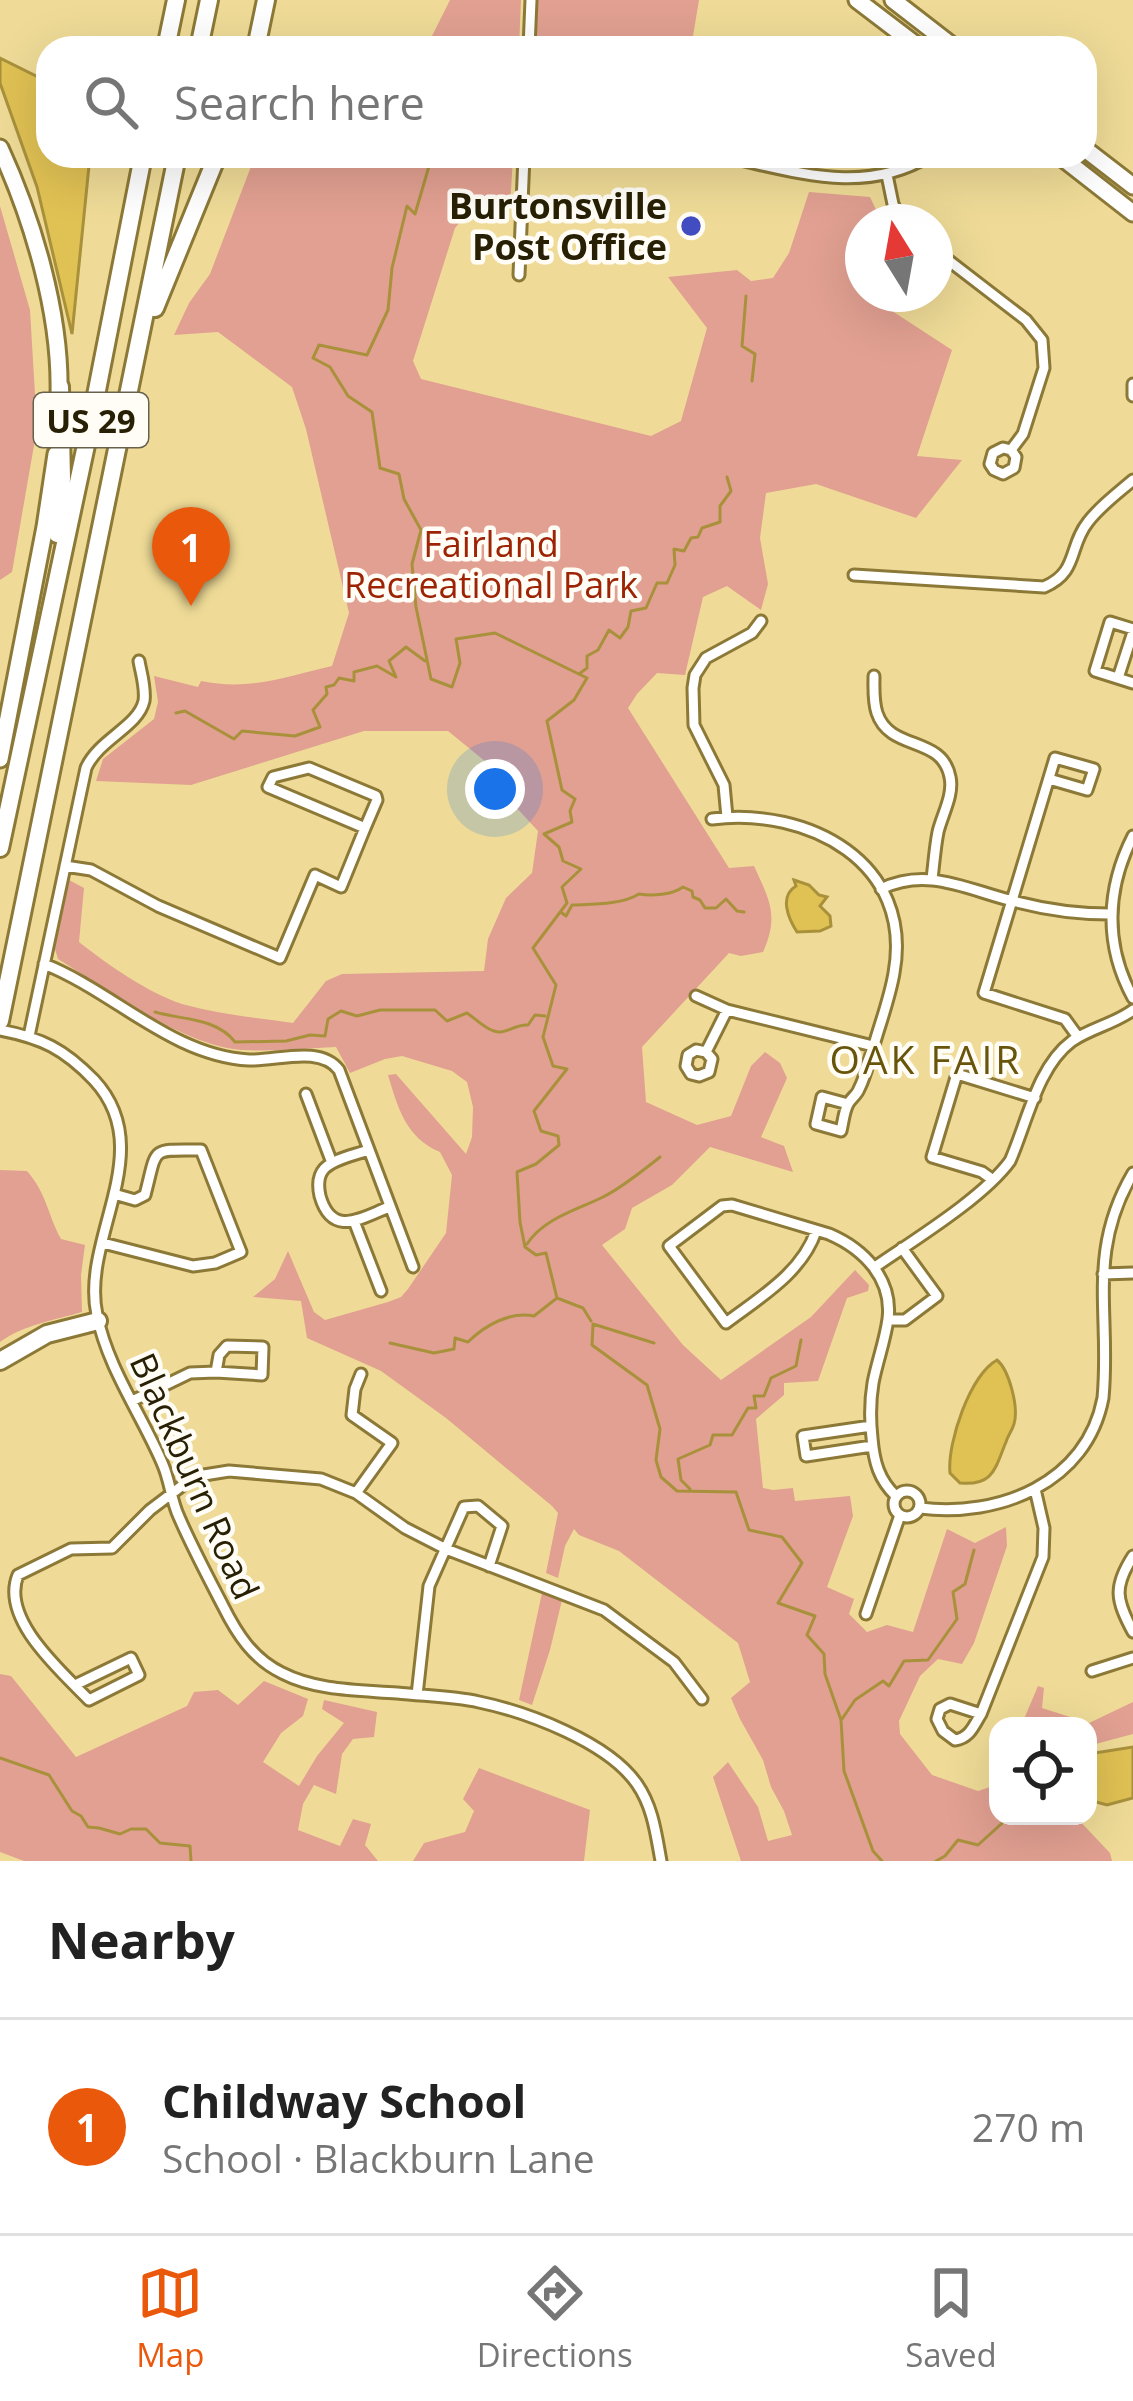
<!DOCTYPE html>
<meta charset="utf-8">
<style>
body{margin:0;font-family:"Open Sans",sans-serif;background:#f2f2f2;color:#222}
.controls{position:absolute;right:36px;bottom:36px;display:grid;overflow:hidden;border-radius:24px;box-shadow:0 12px 48px #0002}
.controls button{width:108px;height:108px;display:grid;place-items:center;padding:0;border:0;border-bottom:3px solid #e0e0e0;background:#fff;color:#222;font:60px sans-serif}
.compass{position:absolute;left:845px;top:204px;width:108px;height:108px;border-radius:50%;background:#fff;box-shadow:0 12px 48px #0002;rotate:349deg}
.you{position:absolute;left:495px;top:789px;width:42px;height:42px;margin:-30px;border:9px solid #fff;border-radius:50%;background:#1a73e8;box-shadow:0 0 0 18px #1a73e833}
.badge{display:grid;place-items:center;width:78px;height:78px;border-radius:50%;background:#ea580c;color:#fff;font-size:39px;font-weight:700}
.pin{position:absolute;translate:-50% -99px;filter:drop-shadow(0 3px 6px #0008)}
.pin::after{content:'';position:absolute;top:63px;width:42px;height:36px;background:inherit;clip-path:polygon(0 0,100% 0,50% 100%)}
.list{margin:0;padding:0;list-style:none}
h2{display:flex;justify-content:space-between;align-items:center;height:156px;margin:0;padding:0 48px;font-size:51px}
h2 small{font-size:39px;font-weight:400;color:#767676}
.list li{display:grid;grid-template-columns:78px 1fr auto;gap:36px;align-items:center;box-sizing:border-box;height:216px;padding:0 48px;border-top:3px solid #e0e0e0}
.list b{display:block;font-size:45px;white-space:nowrap}
.list p{margin:0;font-size:39px;white-space:nowrap;color:#767676}
.list em{font-size:39px;font-style:normal;color:#767676}
.icon{flex:none;width:66px;height:66px;fill:none;stroke:currentColor;stroke-width:2;stroke-linecap:round;stroke-linejoin:round}
.map{position:relative;flex:none;width:1133px;height:1861px;overflow:hidden}
.search{position:absolute;background:#fff;box-shadow:0 12px 48px #0002;left:36px;right:36px;top:36px;height:132px;display:flex;align-items:center;gap:30px;box-sizing:border-box;padding:0 42px;border-radius:36px;color:#767676;font-size:45px}
.sheet{height:372px;background:#fff}
nav{display:flex;justify-content:space-around;align-items:center;box-sizing:border-box;height:168px;border-top:3px solid #e0e0e0;background:#fff;font-size:33px;color:#767676}
nav a{display:grid;justify-items:center;gap:6px}
nav .on{color:#ea580c}
.map>svg:first-child{display:block}
</style>
<div class="map">
<svg width="1133" height="1861" viewBox="0 0 1133 1861">
<rect width="100%" height="100%" fill="#efdb97"/>
<!-- green -->
<path fill="#e1a091" d="M450 0H521L519 48H414L428 44Z
M531 0H699L691 48H529Z
M255 156H513L510 208 474 206 455 228 413 361 421 379 651 436 681 421 707 328 668 277 737 270 751 281 773 278 789 253 809 192 870 197 882 222H863V294H895L886 307 952 350 917 456 962 460 916 518 816 484 766 493 760 538 768 584 761 610 727 586 703 597 685 675 657 673 637 694 628 708 729 868 754 866C770 901 779 916 763 952L741 956 729 953 642 1047 646 1102 697 1125 731 1116 751 1066 765 1052 780 1063 787 1078 761 1137 784 1146 793 1172 710 1147 672 1185 632 1208 625 1229 602 1245 683 1345 721 1380 811 1317 855 1270 869 1285 868 1291 847 1298 818 1381 784 1383V1395L756 1419 763 1488 773 1490 793 1488 795 1501 850 1496 853 1516 827 1587 854 1599 849 1614 867 1632 887 1625 913 1632 947 1529 975 1543 1006 1527 1007 1546 974 1643 962 1664 938 1659 920 1676 899 1721 900 1734 932 1775 978 1791 996 1785 998 1781V1816H1075L1110 1853 1112 1861H741L713 1777 728 1762 758 1807 768 1841 792 1835 784 1811 771 1787 763 1760 740 1719 731 1698 750 1682 738 1643 619 1551 579 1535 574 1529 565 1546 558 1578 546 1573 558 1513 552 1506 446 1418 381 1371 307 1338 301 1301 253 1297 275 1279 288 1251 314 1312 325 1320 388 1302 401 1297 408 1289 446 1233 452 1175 440 1152C406 1138 398 1108 388 1075L396 1074 466 1154 472 1137 473 1107 467 1082 452 1071 402 1056 385 1059 350 1073 336 1047C305 1048 273 1052 242 1050 186 1047 106 989 58 959L55 949 69 880 84 888 79 942C107 964 148 993 182 1004 218 1014 256 1018 293 1023L326 981 342 974 484 971 488 939 506 898 532 873 538 831 513 804 502 775 448 731H364L191 785 96 781 103 759 154 719 158 702 154 676 198 687 201 681C249 691 285 677 332 666L349 613 306 429 292 387 218 332 174 335 189 303 210 274Z
M0 206 30 310 37 428 12 572 0 580Z
M0 1170 27 1171C47 1194 47 1213 61 1239L85 1245 81 1275 82 1312C55 1320 23 1325 0 1342Z
M542 1593 562 1600 550 1650 532 1705 519 1700Z
M0 1674 11 1676 76 1757 187 1706 194 1692 218 1690 238 1705 264 1681 308 1699 303 1716 281 1733 263 1762 299 1786 317 1756 344 1723 322 1709 324 1700 377 1712 374 1737 353 1739 342 1754 336 1794 314 1785 303 1804 298 1830 340 1846 353 1819 371 1824 365 1845 378 1861H24L0 1852Z
M1038 1686 1044 1688 1042 1708 1089 1723 1133 1702V1734L1088 1746V1726H1021Z
M479 1768 590 1810 584 1861H413L424 1843 465 1832 474 1811 463 1799Z"/>
<!-- water -->
<path fill="#e0c154" stroke="#a9913c" stroke-width="3" d="M0 58 48 82V156H90L72 334 37 187 0 83Z
M794 880 809 885 819 895 827 897 820 906 830 916 831 926 820 931 797 932C788 918 779 896 796 886Z
M997 1360C1009 1370 1019 1407 1014 1424 1012 1431 1008 1435 1006 1442 995 1468 994 1486 960 1483L950 1473C947 1443 970 1375 997 1360Z
M1133 1747V1798L1107 1805 1089 1800 1088 1754Z"/>
<g fill="none" stroke-linecap="round" stroke-linejoin="round">
<!-- stream -->
<path stroke="#a9913c" stroke-width="3" d="M432 156 415 214 407 206 392 268 388 310 367 355 319 345 313 358 330 367 348 396 372 412 380 468 399 474 404 499 421 530 412 564 416 607 431 679 452 687 460 663 456 639 495 633 587 678 574 700 547 721 562 790 575 799 570 811 572 822 544 834 559 847 563 861 581 869 562 887 567 903 533 948 556 985 543 1037 553 1066 567 1069 534 1111 541 1131 558 1136 559 1145 536 1164 517 1172 520 1222 525 1247 536 1255 546 1253 557 1298
M746 296 742 346 755 354 752 381
M579 674 587 668V656L598 650 609 630 620 638 628 627 631 611 646 608 657 583H667L675 565 674 549 684 551 691 538 698 537 702 528 720 522V506L731 491 727 477
M176 713 185 711 234 739 242 731 295 736 320 727 313 710 327 694 326 687 334 685 339 678 354 681V672L377 666 396 677 389 661 406 647 425 661
M562 913 566 916 572 905C593 904 621 905 639 894 652 896 672 895 683 887L692 891 693 897 700 900 705 908H716L726 899 737 911 744 912
M155 1012C183 1020 217 1018 235 1042L286 1041 310 1035 325 1036 328 1019 341 1011 357 1016 380 1010H435L447 1021 467 1013C476 1019 489 1033 501 1032 511 1031 517 1024 528 1025L535 1015 545 1016
M527 1244C544 1218 577 1210 603 1197 623 1187 642 1171 660 1157
M390 1343 434 1353 454 1349 455 1338 468 1342C485 1325 511 1311 534 1316L557 1298 583 1308 591 1321
M654 1343 593 1324 592 1345 647 1385 660 1429 656 1460 661 1477 677 1491 736 1492 749 1530 782 1537 802 1563 778 1603 815 1616 807 1635 824 1654 825 1674 841 1720 844 1771 873 1851 882 1861
M690 1489 681 1480 678 1459 710 1445 713 1435H732L748 1408H756L754 1396H764L771 1378 796 1366 801 1340
M842 1719 855 1700 883 1681 889 1686 904 1661 928 1660 957 1619 953 1592 965 1584 974 1550
M0 1758 49 1775 72 1811 81 1816 88 1827 99 1828 120 1834 131 1829H146L160 1843 190 1846 191 1861
M936 1861 945 1856 958 1840 978 1845 1010 1816 1021 1820"/>
<!-- minor casing -->
<g stroke="#8c7937" stroke-width="15">
<path id="minor" d="M529 48 531 0
M721 156C792 170 862 197 929 156
M887 175 893 204 902 222
M935 250 1026 320 1042 340 1044 368 1023 434 1011 450 1016 457 1014 468 1003 474 994 470 990 464 993 453 1003 448 1011 450
M519 275 524 156
M1133 384V396
M854 575 1044 587C1079 572 1068 547 1088 522 1100 506 1118 493 1133 480
M1133 629 1110 622 1095 671 1133 683
M874 676C874 688 873 701 877 713 890 752 942 735 950 777 954 795 942 815 938 832 935 847 934 863 932 879
M1118 678 1133 632
M1049 779 1087 790 1094 769 1055 758C1031 836 1008 915 984 993L1065 1019 1078 1037
M727 817 724 785 694 725 693 688 695 675 706 658 752 633 761 621
M712 819C808 807 914 862 894 973 890 997 881 1021 874 1045 869 1059 866 1076 859 1089 857 1095 851 1098 848 1104 844 1111 843 1123 841 1131L816 1124 822 1097 848 1104
M1133 836C1106 889 1104 945 1133 998
M65 866 91 870 158 906 280 958 315 875 341 887 365 828 268 787 273 777 309 768 376 796 377 800 365 828
M881 889C929 866 969 891 1017 902 1048 910 1078 914 1110 914
M44 964C113 991 172 1056 249 1060 277 1061 320 1045 339 1070L413 1267
M696 996 727 1010 873 1046
M0 1030C42 1038 64 1049 94 1080 160 1151 80 1238 97 1315 108 1369 142 1415 163 1465 170 1481 171 1500 179 1517 192 1547 208 1577 223 1606 237 1634 253 1659 282 1673 317 1691 359 1690 397 1693 424 1696 452 1696 479 1702 527 1712 608 1742 637 1784 653 1807 656 1834 661 1861
M29 1036 86 768C99 739 138 727 144 701 146 688 141 673 139 661
M706 1052 712 1059 709 1072 699 1076 691 1074 686 1066 688 1055 696 1050 706 1052 727 1010
M306 1094 332 1163
M368 1150C355 1155 333 1159 324 1169 317 1177 318 1187 320 1196 332 1238 361 1218 389 1207
M993 1180 982 1172 932 1157 957 1074 1035 1098
M354 1221 381 1291
M816 1231C802 1273 759 1298 726 1323L669 1246 722 1206 732 1205 829 1234C864 1249 893 1279 888 1319 885 1341 877 1362 873 1383 870 1401 870 1420 872 1438 874 1462 879 1480 896 1496
M103 1243 193 1266 215 1263 241 1252 201 1150C149 1150 158 1146 145 1195L135 1200 114 1194
M875 1267C914 1240 983 1198 1010 1161 1027 1123 1037 1067 1072 1041 1091 1028 1114 1024 1133 1010
M1103 1274 1133 1273
M888 1320H905L937 1296 902 1248
M132 1401 190 1373 216 1372 219 1355 227 1346 263 1347 262 1375 216 1372
M871 1426 803 1436 806 1456 872 1446
M894 1504a13 13 0 1 1 26 0a13 13 0 1 1-26 0Z
M356 1493 392 1443 352 1415 355 1389 361 1374
M920 1508C999 1518 1087 1483 1103 1398 1111 1314 1086 1253 1133 1173
M1133 1556C1113 1587 1116 1600 1133 1632
M866 1614 900 1515
M1092 1671 1133 1658
M75 1685 131 1658 139 1675 89 1700C61 1671 0 1619 18 1575L71 1549 112 1548 150 1510 187 1482 204 1475 229 1471 321 1479 356 1493 405 1528 446 1549 604 1610 674 1662 702 1699
M417 1695 429 1586 464 1507 478 1506 502 1526 489 1566
M981 1714 950 1704 940 1709 937 1719 943 1731 955 1740C970 1738 974 1725 981 1714L1043 1557 1044 1528 1035 1489"/>
</g>
<!-- primary casing -->
<g stroke="#8c7937" stroke-width="21">
<path id="primary" d="M857 0 920 48
M893 0 955 48
M0 148C33 220 61 314 59 394
M1085 149 1133 186
M1060 156 1133 213
M0 759 45 527 56 454"/>
</g>
<!-- trunk casing -->
<g stroke="#8c7937" stroke-width="22">
<path id="trunk" d="M166 48 176 0
M199 48 209 0
M256 48 266 0
M155 308 217 156
M57 534 62 479 60 387
M0 848 89 431 143 156
M0 1021 177 156
M0 1361 47 1334 98 1321"/>
</g>
<!-- minor -->
<use href="#minor" stroke="#fff" stroke-width="9"/>
<!-- primary -->
<use href="#primary" stroke="#fff" stroke-width="15"/>
<!-- trunk -->
<use href="#trunk" stroke="#fff" stroke-width="16"/>
</g>
<!-- markers -->
<circle fill="#434dc2" stroke="#fffdf6" stroke-width="4.5" cx="691" cy="226" r="12"/>
<g text-anchor="middle" dominant-baseline="central" stroke-width="9" stroke-linejoin="round" paint-order="stroke">
<!-- shield labels -->
<rect fill="#fffdf6" stroke="#68624d" stroke-width="3" x="34" y="393" width="114" height="54" rx="9"/>
<g font-size="33" font-weight="bold" fill="#282004">
<text x="91" y="420">US 29</text>
</g>
<!-- poi labels -->
<g font-size="36" font-weight="bold" fill="#282004" stroke="#fffdf6" text-anchor="end">
<text x="667" y="205">Burtonsville<tspan x="667" dy="41">Post Office</tspan></text>
</g>
<!-- park labels -->
<g font-size="36" fill="#9d2304" stroke="#fffdf6">
<text x="491" y="543">Fairland<tspan x="491" dy="41">Recreational Park</tspan></text>
</g>
<!-- street labels -->
<g font-size="36" fill="#282004" stroke="#fffdf6">
<text transform="translate(195 1476) rotate(66)">Blackburn Road</text>
</g>
<!-- neighbourhood labels -->
<g font-size="39" letter-spacing="3" fill="#68550b" stroke="#fffdf6">
<text x="926" y="1058">OAK FAIR</text>
</g>
</g>
</svg>
<div class="controls">
<button><svg class="icon" aria-label="locate" viewBox="0 0 24 24"><circle cx="12" cy="12" r="6"/><path d="M12 2v4M12 18v4M2 12h4M18 12h4"/></svg></button>
</div>
<svg class="compass" viewBox="-18 -18 36 36"><path d="M0-13l5 13h-10z" fill="#e53935"/><path d="M0 13l5-13h-10z" fill="#767676"/></svg>
<div class="you"></div>
<div class="pin badge" style="left:191px;top:606px">1</div>
<div class="search"><svg class="icon" aria-label="search" viewBox="0 0 24 24"><circle cx="10" cy="10" r="6"/><path d="M15 15l6 6"/></svg>Search here</div>
</div>
<section class="sheet">
<h2>Nearby<small></small></h2>
<ul class="list">
<li><span class="badge">1</span><div><b>Childway School</b><p>School · Blackburn Lane</p></div><em>270 m</em></li>
</ul>
</section>
<nav>
<a class="on"><svg class="icon" aria-label="map" viewBox="0 0 24 24"><path d="M3 6l6-2 6 2 6-2v14l-6 2-6-2-6 2zM9 4v14M15 6v14"/></svg>Map</a>
<a><svg class="icon" aria-label="directions" viewBox="0 0 24 24"><path d="M12 3l9 9-9 9-9-9zM9 14v-3h6M13 9l2 2-2 2"/></svg>Directions</a>
<a><svg class="icon" aria-label="saved" viewBox="0 0 24 24"><path d="M7 4h10v16l-5-4-5 4z"/></svg>Saved</a>
</nav>
